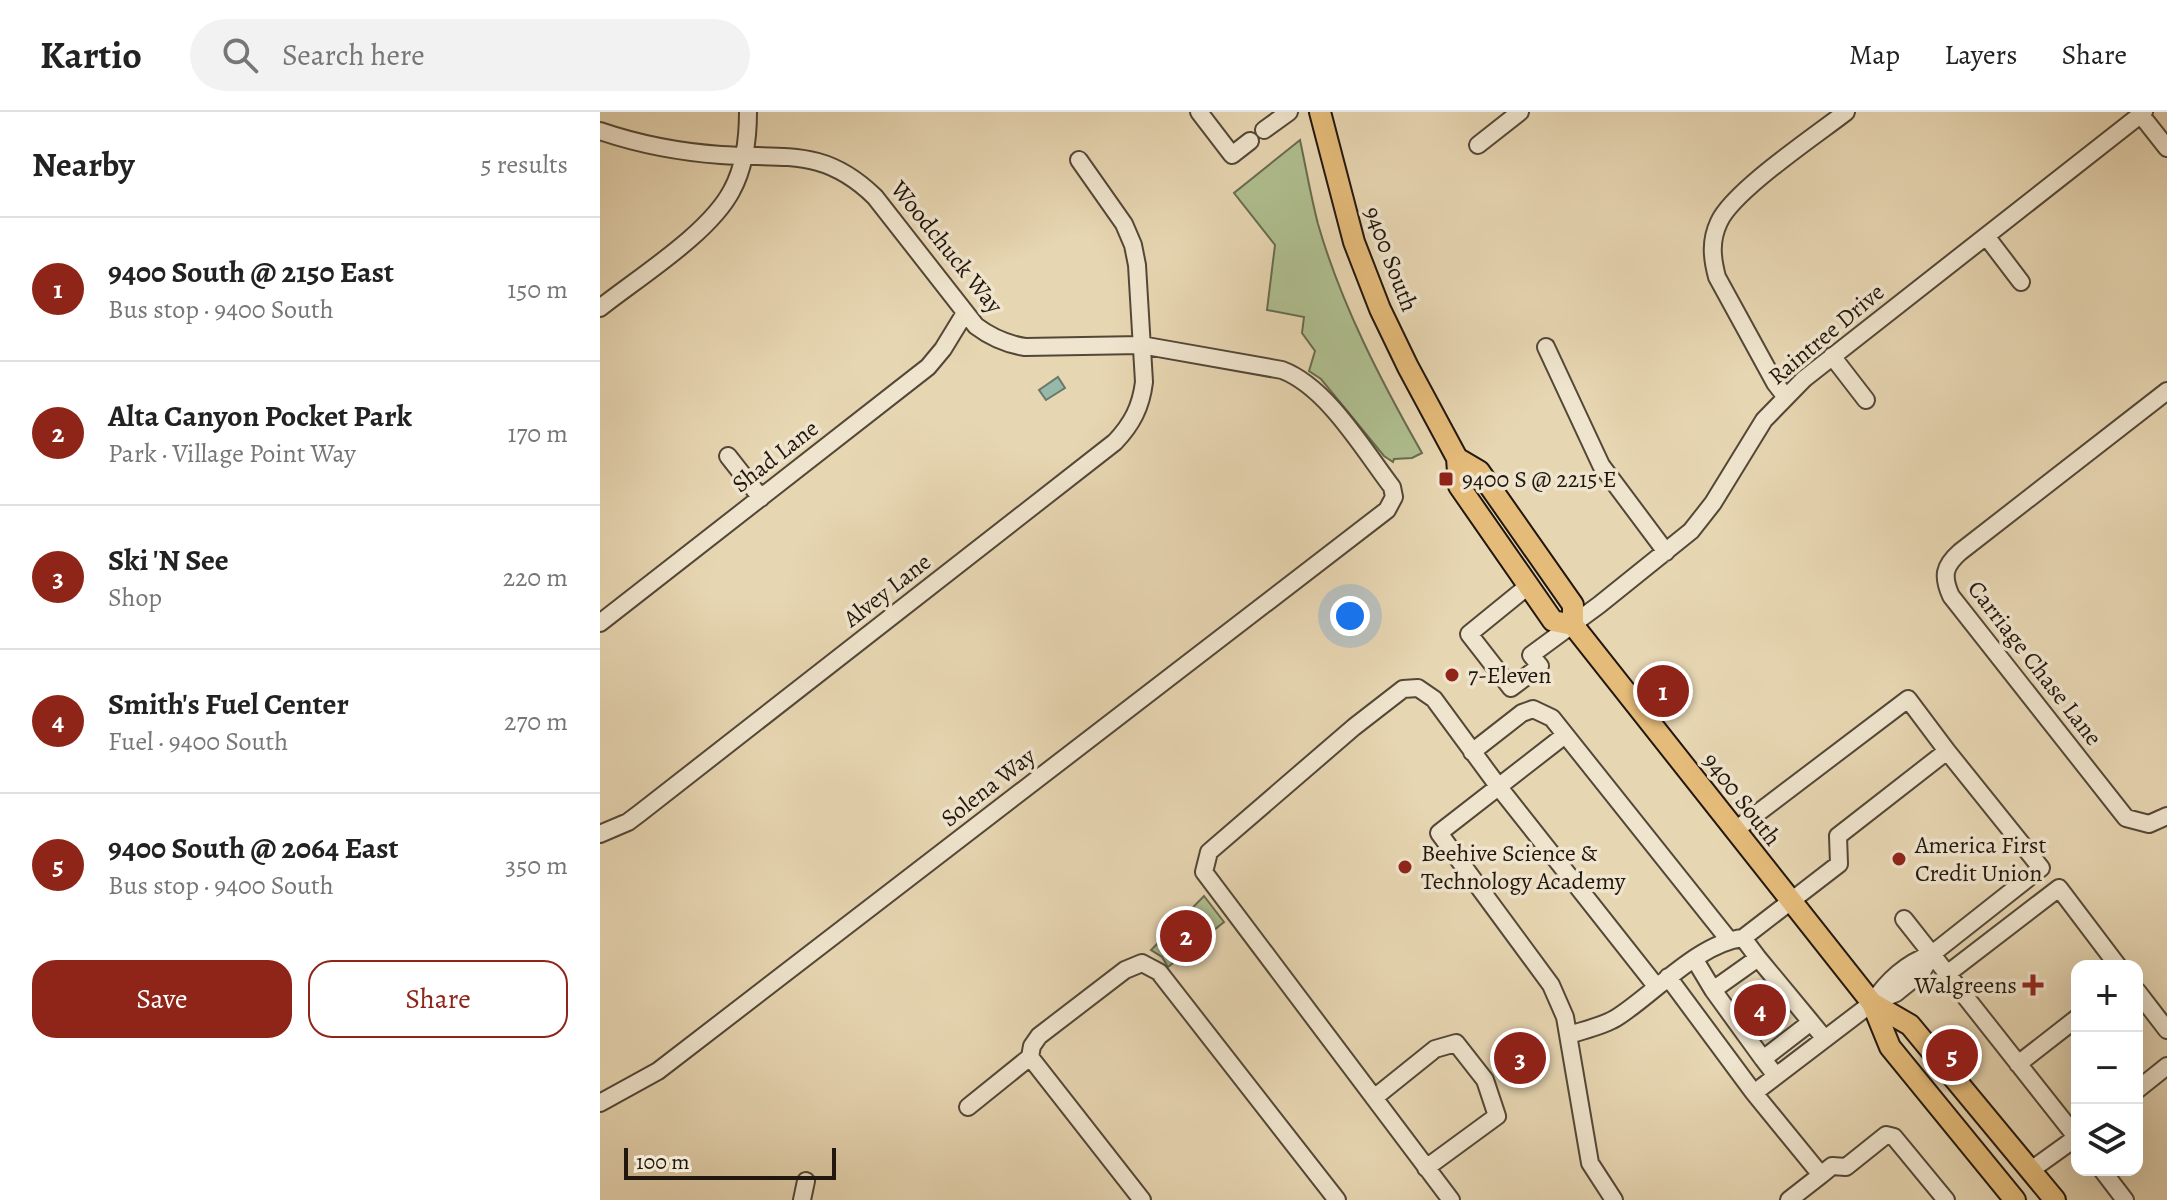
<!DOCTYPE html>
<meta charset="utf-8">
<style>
body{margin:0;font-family:Alegreya,serif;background:#f2f2f2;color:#222}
.controls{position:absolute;right:24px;bottom:24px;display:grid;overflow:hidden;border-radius:16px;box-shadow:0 8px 32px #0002}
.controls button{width:72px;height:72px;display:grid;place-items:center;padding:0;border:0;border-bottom:2px solid #e0e0e0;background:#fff;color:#222;font:40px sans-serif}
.scale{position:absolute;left:24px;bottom:20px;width:212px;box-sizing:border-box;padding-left:8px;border:4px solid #22170e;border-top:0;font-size:22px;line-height:28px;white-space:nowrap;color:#22170e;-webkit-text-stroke:6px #efe4cd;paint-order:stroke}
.you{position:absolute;left:750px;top:504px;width:28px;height:28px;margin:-20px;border:6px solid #fff;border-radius:50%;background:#1a73e8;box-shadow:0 0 0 12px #1a73e833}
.badge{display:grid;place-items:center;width:52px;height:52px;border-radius:50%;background:#8f2418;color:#fff;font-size:26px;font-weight:700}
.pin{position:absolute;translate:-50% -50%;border:4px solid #fff;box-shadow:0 2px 8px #0006}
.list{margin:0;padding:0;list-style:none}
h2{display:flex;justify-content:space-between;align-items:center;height:104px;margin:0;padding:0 32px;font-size:34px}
h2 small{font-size:26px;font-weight:400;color:#767676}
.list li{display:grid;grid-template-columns:52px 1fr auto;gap:24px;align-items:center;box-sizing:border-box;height:144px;padding:0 32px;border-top:2px solid #e0e0e0}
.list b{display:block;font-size:30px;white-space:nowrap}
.list p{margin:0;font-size:26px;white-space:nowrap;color:#767676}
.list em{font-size:26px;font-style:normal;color:#767676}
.actions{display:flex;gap:16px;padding:24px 32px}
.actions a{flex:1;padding:18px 0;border:2px solid #8f2418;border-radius:24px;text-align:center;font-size:28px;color:#8f2418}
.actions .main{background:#8f2418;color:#fff}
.icon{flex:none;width:44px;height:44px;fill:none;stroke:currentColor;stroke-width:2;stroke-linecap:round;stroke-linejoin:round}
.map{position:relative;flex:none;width:1567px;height:1088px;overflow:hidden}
header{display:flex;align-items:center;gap:48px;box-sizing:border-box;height:112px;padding:0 40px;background:#fff;border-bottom:2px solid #e0e0e0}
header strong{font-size:38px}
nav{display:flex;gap:44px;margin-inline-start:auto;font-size:28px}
.search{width:560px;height:72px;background:#f2f2f2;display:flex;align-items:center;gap:20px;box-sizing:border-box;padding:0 28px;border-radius:44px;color:#767676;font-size:30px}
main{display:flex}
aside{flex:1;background:#fff}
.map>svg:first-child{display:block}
</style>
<header>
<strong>Kartio</strong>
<div class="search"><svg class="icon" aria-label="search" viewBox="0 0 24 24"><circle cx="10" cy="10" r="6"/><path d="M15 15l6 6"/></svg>Search here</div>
<nav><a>Map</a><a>Layers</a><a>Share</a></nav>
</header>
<main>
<aside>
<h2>Nearby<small>5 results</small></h2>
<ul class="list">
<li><span class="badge">1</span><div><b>9400 South @ 2150 East</b><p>Bus stop · 9400 South</p></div><em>150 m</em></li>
<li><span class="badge">2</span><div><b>Alta Canyon Pocket Park</b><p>Park · Village Point Way</p></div><em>170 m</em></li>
<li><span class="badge">3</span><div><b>Ski 'N See</b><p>Shop</p></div><em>220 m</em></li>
<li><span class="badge">4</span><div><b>Smith's Fuel Center</b><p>Fuel · 9400 South</p></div><em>270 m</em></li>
<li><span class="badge">5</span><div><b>9400 South @ 2064 East</b><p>Bus stop · 9400 South</p></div><em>350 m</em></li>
</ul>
<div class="actions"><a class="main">Save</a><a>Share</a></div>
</aside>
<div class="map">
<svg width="1567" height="1088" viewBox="0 0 1567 1088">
<rect width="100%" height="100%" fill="#e7d6b2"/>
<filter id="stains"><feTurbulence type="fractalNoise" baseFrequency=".0025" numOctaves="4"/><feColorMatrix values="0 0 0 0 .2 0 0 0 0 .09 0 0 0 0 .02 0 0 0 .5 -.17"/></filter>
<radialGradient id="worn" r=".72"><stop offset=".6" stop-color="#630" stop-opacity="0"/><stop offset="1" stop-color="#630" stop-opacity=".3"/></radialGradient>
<!-- green -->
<path fill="#afbf90" stroke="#686b4f" stroke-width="2" d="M700 28C706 56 711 85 718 112 741 192 781 269 822 341L812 346 794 347 793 350 784 344 721 267 709 259 715 239 702 221 704 205 667 198 675 133 634 81Z
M604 784 624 810 568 855 562 845 551 838Z"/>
<!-- water -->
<path fill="#97b9a9" stroke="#68786b" stroke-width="2" d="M458 265 465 276 446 288 439 278Z"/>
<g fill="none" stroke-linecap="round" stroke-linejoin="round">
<!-- minor casing -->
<g stroke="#534737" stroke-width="20">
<path id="minor" d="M599 0 632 43 650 29
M1541 3 1567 36
M664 18 689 0
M0 19C38 32 80 40 121 43 185 47 224 35 275 85L376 214C392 226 406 232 425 235L541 233 682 258C727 275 763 337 792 375L794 385 787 398 58 959 0 991
M878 33 920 0
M1386 124 1421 170
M0 196C39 165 110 121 132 78 145 54 148 26 148 0
M946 235 1001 353 1066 440
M1232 244 1266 288
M1567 279 1360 440C1344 454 1342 464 1351 484L1526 706 1549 712 1567 704
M1185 284 1175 271 1117 165C1112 146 1110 129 1119 110 1133 79 1215 24 1246 0
M128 344 161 386
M928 474 869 522 911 576 940 554 931 543 999 493 1091 419 1113 391 1164 308 1204 267 1544 0
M0 511 328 255 343 237 365 201
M965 623 839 721 951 873 965 905 990 1051 1014 1088
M872 640 922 601 933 597 952 606 1129 828
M1134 719 1308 587 1347 639
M0 722 28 710 40 701 515 330C532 312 541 295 544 270L537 153 533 133 524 112 479 48
M1304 807 1477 1026
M1158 846 1211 910
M1095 848 1113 878 1158 846 1143 826
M1347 862 1459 776 1518 854
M1068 865 1154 981 1272 891 1296 881 1322 860 1332 842
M1113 878 1163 947
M1537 879 1567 918
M969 923C984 918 1003 914 1016 906 1053 883 1098 831 1143 826L1239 752 1238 724 1347 639 1441 756 1332 842C1305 852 1288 868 1272 891
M430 945 432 934 439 924 525 858 542 851 559 860 737 1088
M430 945 542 1088
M1418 952 1477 906
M1176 964 1163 947 1211 910 1225 927
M1537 978 1567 954
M1154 981 1221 1063 1189 1088
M774 986 835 937 856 931 885 968 897 1004 826 1056
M368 995 430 945
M1431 1058 1477 1025
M1502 1058 1525 1088
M1221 1063 1232 1054 1246 1055 1286 1023 1294 1025 1346 1088
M202 1088 206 1069
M851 1088 604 760 609 740 754 615 803 577 818 576 834 587 898 674 1056 874"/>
</g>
<!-- major casing -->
<g stroke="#22170e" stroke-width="24">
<path id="major" d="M720 0 754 130 780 197 808 255 857 346 859 374 953 509 973 513 1272 891 1290 935 1415 1088
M857 346 879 359 973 493V513
M1272 891 1310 913 1455 1088"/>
</g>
<!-- minor -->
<use href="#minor" stroke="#efe4cd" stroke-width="16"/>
<!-- major -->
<use href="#major" stroke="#e4bb79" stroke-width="20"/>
</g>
<!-- markers -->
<g fill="#8f2418" stroke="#efe4cd" stroke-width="3">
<rect x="838" y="359" width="16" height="16" rx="4"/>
<circle cx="852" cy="563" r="8"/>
<circle cx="1299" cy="747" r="8"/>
<circle cx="805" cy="755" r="8"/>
<path d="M1429 861h8v8h8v8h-8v8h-8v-8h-8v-8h8z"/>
</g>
<g text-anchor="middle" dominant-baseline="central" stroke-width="7" stroke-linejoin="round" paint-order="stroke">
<!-- street labels -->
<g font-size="24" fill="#22170e" stroke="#efe4cd">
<text transform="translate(347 135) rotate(51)">Woodchuck Way</text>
<text transform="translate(791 147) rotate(69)">9400 South</text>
<text transform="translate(1226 222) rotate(-40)">Raintree Drive</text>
<text transform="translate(175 344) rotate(-38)">Shad Lane</text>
<text transform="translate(287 478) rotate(-38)">Alvey Lane</text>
<text transform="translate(1435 551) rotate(52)">Carriage Chase Lane</text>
<text transform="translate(388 675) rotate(-38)">Solena Way</text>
<text transform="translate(1142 687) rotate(52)">9400 South</text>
</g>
<!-- poi labels -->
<g font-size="24" fill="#22170e" stroke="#efe4cd" text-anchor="start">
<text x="862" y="367">9400 S @ 2215 E</text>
<text x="868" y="563">7-Eleven</text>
<text x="1315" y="733">America First<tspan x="1315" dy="28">Credit Union</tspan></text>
<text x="821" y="741">Beehive Science &amp;<tspan x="821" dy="28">Technology Academy</tspan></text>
<text x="1417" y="873" text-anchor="end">Walgreens</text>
</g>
</g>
<rect width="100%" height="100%" filter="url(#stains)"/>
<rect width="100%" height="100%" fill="url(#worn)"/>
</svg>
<div class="controls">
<button>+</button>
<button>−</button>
<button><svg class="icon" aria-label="layers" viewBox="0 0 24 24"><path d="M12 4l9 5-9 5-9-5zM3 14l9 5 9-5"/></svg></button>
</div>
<div class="scale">100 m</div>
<div class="you"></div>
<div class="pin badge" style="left:1063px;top:579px">1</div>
<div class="pin badge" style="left:586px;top:824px">2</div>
<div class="pin badge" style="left:920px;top:946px">3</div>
<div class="pin badge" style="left:1160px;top:898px">4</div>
<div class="pin badge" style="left:1352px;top:943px">5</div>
</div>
</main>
